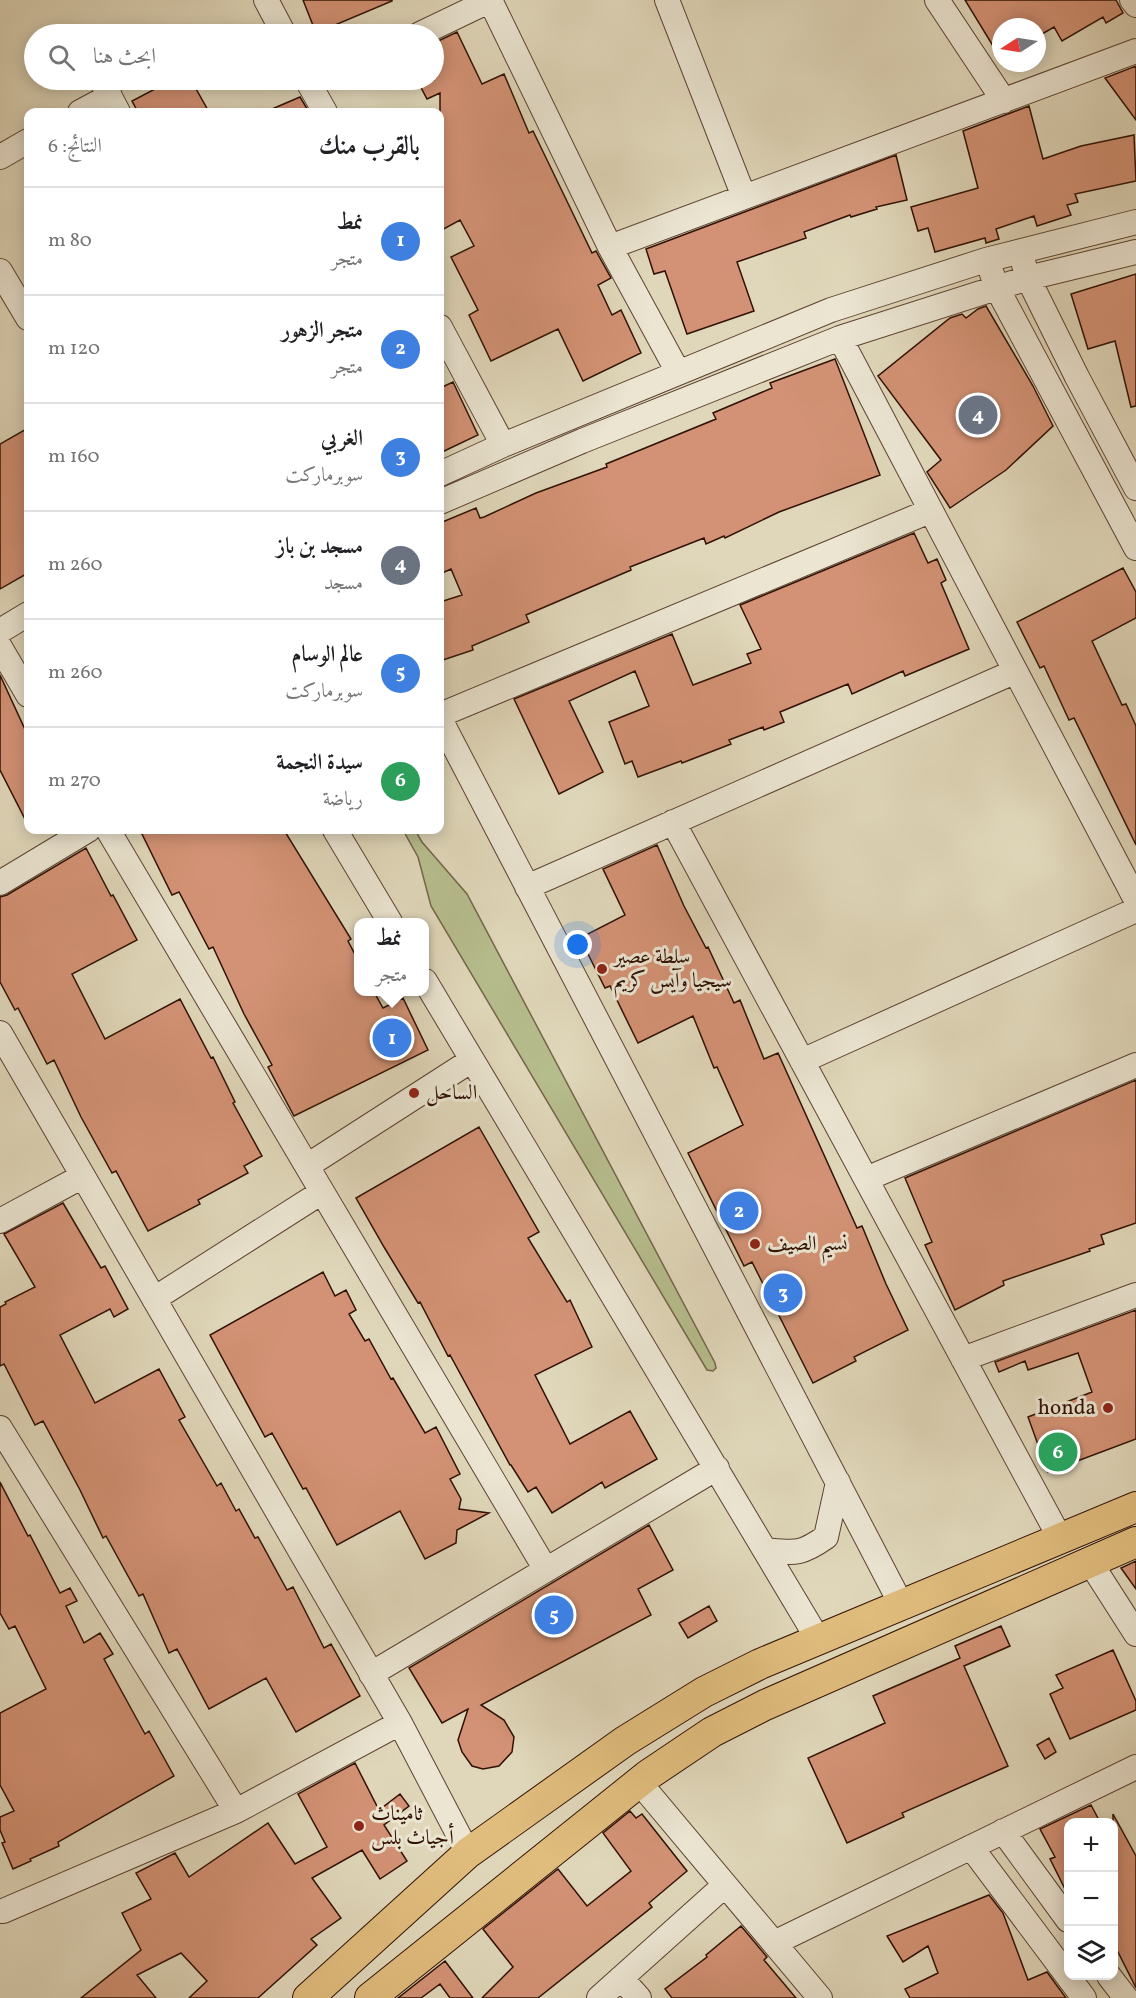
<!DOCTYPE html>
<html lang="ar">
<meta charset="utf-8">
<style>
body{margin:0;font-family:Vollkorn,Amiri,serif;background:#f6f6f6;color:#202124;direction:rtl}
.controls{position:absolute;right:18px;bottom:18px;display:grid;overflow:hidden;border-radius:12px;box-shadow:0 3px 15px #0003}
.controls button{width:54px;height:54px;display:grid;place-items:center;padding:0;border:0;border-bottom:2px solid #e0e0e0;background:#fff;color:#202124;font:30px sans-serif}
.compass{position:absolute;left:992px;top:18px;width:54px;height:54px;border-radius:50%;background:#fff;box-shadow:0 3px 15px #0003;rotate:258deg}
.you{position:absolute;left:578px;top:945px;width:21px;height:21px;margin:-15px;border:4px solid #fff;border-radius:50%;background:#1a73e8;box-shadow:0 0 0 9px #1a73e833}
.badge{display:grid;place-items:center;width:39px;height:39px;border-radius:50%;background:#8f2418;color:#fff;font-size:20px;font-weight:700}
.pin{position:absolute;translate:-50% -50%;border:3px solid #fff;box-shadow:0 2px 6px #0006}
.popup{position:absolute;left:354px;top:918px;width:75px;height:78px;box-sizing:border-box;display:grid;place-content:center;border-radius:12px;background:#fff;filter:drop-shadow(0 2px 4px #0005);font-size:20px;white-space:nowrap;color:#757577}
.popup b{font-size:22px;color:#202124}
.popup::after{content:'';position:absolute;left:50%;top:100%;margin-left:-12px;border:12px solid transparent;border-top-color:#fff}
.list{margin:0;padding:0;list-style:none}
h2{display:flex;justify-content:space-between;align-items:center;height:78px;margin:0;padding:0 24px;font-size:26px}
h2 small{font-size:20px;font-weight:400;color:#757577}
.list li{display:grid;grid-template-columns:39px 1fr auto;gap:18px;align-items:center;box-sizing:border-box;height:108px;padding:0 24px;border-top:2px solid #e0e0e0}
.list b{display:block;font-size:22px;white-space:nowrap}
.list p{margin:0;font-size:20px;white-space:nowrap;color:#757577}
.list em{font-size:20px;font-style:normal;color:#757577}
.icon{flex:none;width:33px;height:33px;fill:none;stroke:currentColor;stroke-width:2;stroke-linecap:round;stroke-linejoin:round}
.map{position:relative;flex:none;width:1136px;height:1998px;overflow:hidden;direction:ltr}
.search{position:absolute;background:#fff;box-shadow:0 3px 15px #0003;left:24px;top:24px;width:420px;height:66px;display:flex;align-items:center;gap:15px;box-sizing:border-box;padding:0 21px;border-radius:33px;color:#757577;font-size:22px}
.panel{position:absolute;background:#fff;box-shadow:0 3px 15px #0003;left:24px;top:108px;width:420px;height:726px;border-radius:12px;direction:rtl}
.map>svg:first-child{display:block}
</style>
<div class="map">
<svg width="1136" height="1998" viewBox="0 0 1136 1998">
<rect width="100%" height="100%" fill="#e0d7ba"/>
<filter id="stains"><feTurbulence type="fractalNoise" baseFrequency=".00333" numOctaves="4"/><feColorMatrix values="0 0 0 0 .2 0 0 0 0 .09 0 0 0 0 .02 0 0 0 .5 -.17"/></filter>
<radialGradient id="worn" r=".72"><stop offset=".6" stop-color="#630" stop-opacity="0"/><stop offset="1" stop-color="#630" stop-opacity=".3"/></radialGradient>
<!-- green -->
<path fill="#b6bd8d" stroke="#736748" stroke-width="1.5" d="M403 830H415L422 842 467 894 715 1363 716 1368 713 1371 707 1370 431 906 418 857Z"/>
<!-- building -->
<path fill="#d39275" stroke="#301103" stroke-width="1.5" d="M303 0H392V1L316 33Z
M965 0H1116L1123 13 1106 23 1103 17 1062 41 1054 27 1037 37V27H1001V59Z
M457 32 482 84 504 74 529 133 533 131 592 253 596 251 611 278 598 285 612 315 621 310 641 353 583 381 558 329 491 361 469 315 478 310 451 257 474 246 460 220 440 231V93L427 99 417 80H434V43Z
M1136 66V120L1105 78Z
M172 80H191L209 112H138L132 101Z
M300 97 309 112H265Z
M1029 106 1043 159 1081 146 1134 135 1136 181 1075 194 1078 202 1067 205 1071 215 1037 226 1034 216 996 229 999 239 986 243 985 238 935 252 928 228 918 231 911 207 978 188 963 131Z
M896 155 907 200 876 207 877 209 851 217 850 215 804 232 806 238 737 262 754 311 687 334 665 271 654 274 646 249Z
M1136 274V406L1131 407 1115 341 1088 349 1071 294Z
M986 306 1033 386 1053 426 1006 470 950 508 927 472 941 460 878 376 950 318 962 314 966 318 978 309Z
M835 359 880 475 779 512 725 538 724 536 706 544 704 538 630 567 631 570 526 615 529 622 472 646 473 650 440 661V602L462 595 451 569 440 574V523L476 508 480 518 484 517 536 493 607 467 606 464 716 419 713 413 772 388 770 383Z
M453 382 478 435 440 453V388Z
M28 428V573L0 589V444Z
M914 533 928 563 937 559 946 580 941 583 969 649 905 676 903 671 852 694 848 684 780 712 784 722 764 730 763 727 729 740 731 744 682 763 681 761 638 777 632 761 625 764 609 722 649 706 635 671 569 701 603 772 559 794 514 699 672 634 693 685 751 663 747 654 761 649 740 605Z
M1123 568 1136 592V618L1092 641 1122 705 1126 704 1136 726V845L1074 718 1069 720 1044 666 1040 668 1017 622Z
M0 675 28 736V825L0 770Z
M140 830H284L351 939 348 941 359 962V992H374L383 1008 403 998 428 1050 294 1116 268 1067 272 1065 244 1014 213 947 209 949 179 892 172 895Z
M657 845 684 906 706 948 708 947 734 1003 740 1000 764 1059 778 1053 857 1228 862 1226 886 1284 908 1330 854 1357 856 1361 813 1383 752 1262 744 1266 688 1153 743 1125 717 1067 714 1068 693 1016 638 1043 610 986 605 988 580 938 625 915 603 869Z
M86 848 111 896 113 895 137 940 72 974 105 1039 180 999 211 1058 213 1057 235 1102 233 1103 262 1156 244 1166 248 1173 198 1200 200 1204 148 1231 116 1171 112 1173 81 1117 54 1060 47 1064 18 1008 15 1010 0 982V897L7 895Z
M1136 1080V1223L1101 1235 1104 1244 1089 1249 1090 1251 1003 1281 1004 1285 955 1310 925 1245 932 1242 905 1178Z
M479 1127 539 1232 528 1238 567 1302 570 1300 592 1347 535 1375 570 1444 630 1411 657 1459 605 1488 602 1482 552 1513 536 1487 528 1492 511 1465H510L450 1355 448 1356 420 1302 418 1303 384 1247 356 1198Z
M63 1203 101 1268 105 1266 128 1309 114 1317 110 1309 60 1335 95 1403 159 1369 185 1417 179 1420 217 1486 221 1483 236 1511 239 1509 255 1538 258 1537 287 1590 293 1587 324 1648 331 1644 360 1696 296 1732 266 1678 209 1709 177 1649 169 1653 143 1594 139 1596 106 1536 103 1538 80 1490 43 1421 35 1425 4 1364 0 1366V1307L6 1304 5 1302 35 1287 4 1234Z
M323 1272 335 1296 346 1290 356 1310 349 1314 365 1341 369 1339 391 1379 393 1378 425 1433 436 1427 460 1474 450 1479 461 1499 459 1509 489 1513 457 1530 456 1543 425 1559 400 1511 337 1545 306 1488 303 1489 272 1433 265 1437 210 1335Z
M1136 1310V1439L1048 1472 1028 1417 1092 1392 1078 1353 1028 1370 1025 1361 999 1372 995 1362Z
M0 1482 28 1536 30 1535 60 1593 70 1588 77 1601 66 1606 84 1643 100 1633 113 1654 104 1659 145 1734 149 1731 174 1776 58 1842 59 1846 30 1859 31 1861 13 1869 2 1843 5 1842 0 1830V1817L14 1811 0 1785V1713L46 1689 15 1626 9 1629 0 1613Z
M649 1525 673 1570 638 1589 651 1615 481 1705 504 1720 514 1737 512 1752 499 1766 483 1769 472 1766 462 1752 458 1740 468 1709 442 1723 409 1668Z
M1136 1561V1589L1121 1568Z
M709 1606 717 1621 688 1638 679 1623Z
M1001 1626 1010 1646 964 1666 1008 1766 902 1813 904 1817 847 1843 808 1758 885 1723 873 1696 960 1658 955 1646Z
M1113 1650 1136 1701V1710L1070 1739 1050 1694 1063 1688 1056 1675Z
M1049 1738 1056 1752 1045 1759 1037 1745Z
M355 1763 379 1810 400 1794 409 1806 384 1825 407 1861 380 1879 362 1850 312 1878 341 1918 311 1939 317 1945 268 1989 258 1998H189L207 1981 181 1953 137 1975 156 1998H81L141 1950 122 1913 151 1899 136 1873 175 1853 189 1877 268 1823 295 1864 327 1847 298 1794Z
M1091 1805 1100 1822H1068V1895L1050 1859 1055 1857 1040 1829Z
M630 1811 636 1818 642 1814 687 1871 649 1903 652 1907 538 1998H482L513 1967 483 1929 558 1869 587 1906 631 1871 603 1833Z
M1113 1814 1136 1856V1988L1113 1942Z
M989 1895 1003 1913 1028 1980 1047 1972 1066 1998H910L905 1989 938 1973 928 1946 903 1962 887 1936Z
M741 1926 767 1957 764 1960 796 1998H672L665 1989 707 1957 706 1955Z
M445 1961 473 1998H450L440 1984 421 1998H398Z"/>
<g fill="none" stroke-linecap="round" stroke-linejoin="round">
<!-- minor casing -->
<g stroke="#5c4231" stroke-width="26">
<path id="minor" d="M266 0 284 34
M490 0 610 247 678 372
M667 0 744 197
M937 0 1004 101
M1132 0 1136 5
M420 34 491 0
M101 80 118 112
M307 80 325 112
M80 112 110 96
M0 157 28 141
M610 247 1136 51
M1024 265 1028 278 1077 377 1136 488
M0 271 28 318
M992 274 997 288 1136 548
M440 327 503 445
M840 338 1136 900
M440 474 503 445 831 310 986 260 1136 222
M440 502 582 441 840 338 1028 278 1136 252
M0 631 28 614
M0 647 28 695
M440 715 930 511
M440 719 902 1606
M673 822 1061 1540
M108 830 546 1570
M335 830 390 922
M0 883 88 830
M527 887 1014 672
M425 981 819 1641
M0 1033 400 1723 468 1853
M802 1061 1136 910
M307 1166 472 1060
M866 1179 1136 1065
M0 1221 83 1176
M154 1299 322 1192
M963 1359 1136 1295
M0 1428 236 1811
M765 1550C796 1553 800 1555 826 1537L838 1482
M1090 1562 1136 1634
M371 1674 717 1468
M639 1782 820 1998
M1003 1831 1068 1920
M971 1847 1084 1998
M0 1911H3L236 1811 400 1723
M774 1943 1136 1767
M1109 1976 1126 1998
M621 1978 639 1998
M599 1998 725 1885"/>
</g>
<!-- major casing -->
<g stroke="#301103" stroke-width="32">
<path id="major" d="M308 1998 468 1853 625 1741 704 1692 760 1664 1136 1507
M370 1998 648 1775 712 1732 765 1705 1136 1542"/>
</g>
<!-- minor -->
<use href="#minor" stroke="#ebe5d2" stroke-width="24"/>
<!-- major -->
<use href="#major" stroke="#e0bc7d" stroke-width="30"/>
</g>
<!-- markers -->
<g fill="#8f2418" stroke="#ebe5d2" stroke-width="2">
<circle cx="602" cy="969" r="6"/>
<circle cx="414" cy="1093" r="6"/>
<circle cx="755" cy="1244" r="6"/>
<circle cx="1108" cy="1408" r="6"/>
<circle cx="359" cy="1826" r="6"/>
</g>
<g text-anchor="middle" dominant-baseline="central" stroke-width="6" stroke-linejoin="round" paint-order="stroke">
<!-- poi labels -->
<g font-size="21" fill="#301103" stroke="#ebe5d2" text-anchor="start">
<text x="614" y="957">سلطة عصير<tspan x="614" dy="24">سيجيا وآيس كريم</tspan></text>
<text x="426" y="1093">الساحل</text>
<text x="767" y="1244">نسيم الصيف</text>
<text x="1096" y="1408" text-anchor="end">honda</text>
<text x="371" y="1814">ثاميناث<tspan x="371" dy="24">أجياث بلس</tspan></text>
</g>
</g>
<rect width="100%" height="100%" filter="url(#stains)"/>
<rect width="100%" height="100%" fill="url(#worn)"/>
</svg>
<div class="controls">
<button>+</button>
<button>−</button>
<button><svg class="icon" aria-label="layers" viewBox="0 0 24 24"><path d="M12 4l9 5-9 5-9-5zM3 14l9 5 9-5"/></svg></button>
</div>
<svg class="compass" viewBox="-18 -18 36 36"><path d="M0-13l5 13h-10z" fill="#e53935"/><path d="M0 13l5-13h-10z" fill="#757577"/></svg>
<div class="you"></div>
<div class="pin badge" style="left:392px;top:1038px;background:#3f7fe0">1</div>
<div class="popup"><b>نمط</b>متجر</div>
<div class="pin badge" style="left:739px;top:1211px;background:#3f7fe0">2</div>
<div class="pin badge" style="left:783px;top:1293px;background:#3f7fe0">3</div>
<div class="pin badge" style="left:978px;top:415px;background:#6b7280">4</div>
<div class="pin badge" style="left:554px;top:1615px;background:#3f7fe0">5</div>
<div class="pin badge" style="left:1058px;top:1452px;background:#2e9e5b">6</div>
<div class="search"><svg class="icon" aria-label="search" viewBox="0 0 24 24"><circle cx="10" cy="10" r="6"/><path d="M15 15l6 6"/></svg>ابحث هنا</div>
<section class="panel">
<h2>بالقرب منك<small>النتائج: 6</small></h2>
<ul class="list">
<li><span class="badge" style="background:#3f7fe0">1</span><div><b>نمط</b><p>متجر</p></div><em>80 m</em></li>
<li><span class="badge" style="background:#3f7fe0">2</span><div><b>متجر الزهور</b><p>متجر</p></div><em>120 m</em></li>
<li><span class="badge" style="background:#3f7fe0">3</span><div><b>الغربي</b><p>سوبرماركت</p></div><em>160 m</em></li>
<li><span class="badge" style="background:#6b7280">4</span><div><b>مسجد بن باز</b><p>مسجد</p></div><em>260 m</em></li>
<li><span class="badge" style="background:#3f7fe0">5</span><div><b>عالم الوسام</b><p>سوبرماركت</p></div><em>260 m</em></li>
<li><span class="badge" style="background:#2e9e5b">6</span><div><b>سيدة النجمة</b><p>رياضة</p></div><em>270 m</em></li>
</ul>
</section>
</div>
